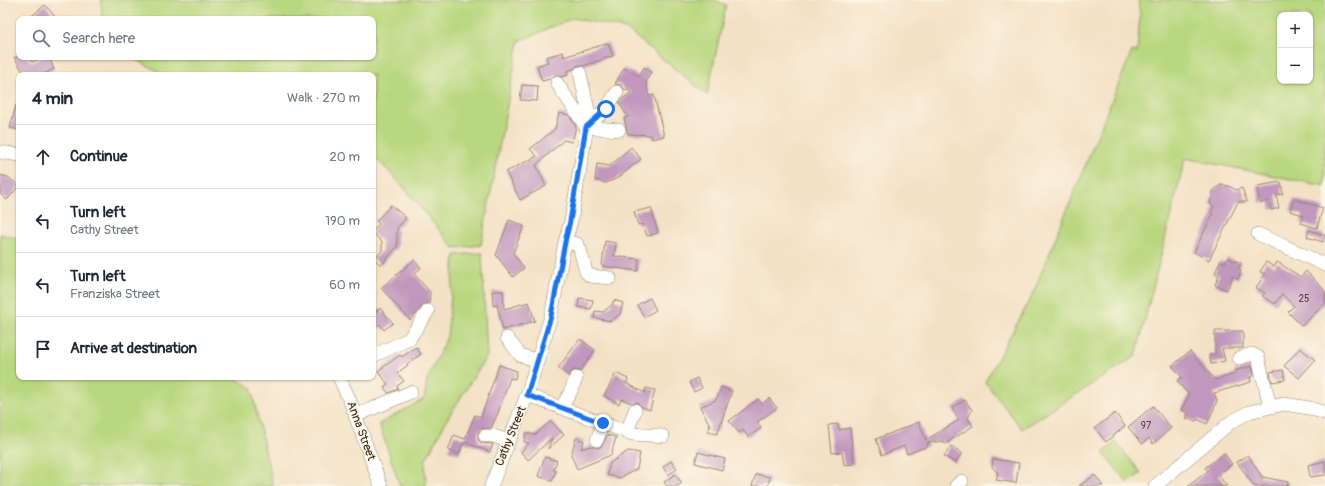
<!DOCTYPE html>
<meta charset="utf-8">
<style>
body{margin:0;font-family:Pangolin,sans-serif;background:#f2f2f3;color:#1f2937}
.controls{position:absolute;right:12px;top:12px;display:grid;overflow:hidden;border-radius:8px;box-shadow:0 1px 3px #0004}
.controls button{width:36px;height:36px;display:grid;place-items:center;padding:0;border:0;border-bottom:1px solid #e0e1e3;background:#fff;color:#1f2937;font:20px sans-serif}
.stop{position:absolute;width:12px;height:12px;margin:-9px;border:3px solid #1a73e8;border-radius:50%;background:#fff}
.stop.end{background:#1a73e8;border-color:#fff;box-shadow:0 1px 4px #0008}
.list{margin:0;padding:0;list-style:none}
h2{display:flex;justify-content:space-between;align-items:center;height:52px;margin:0;padding:0 16px;font-size:17px}
h2 small{font-size:13px;font-weight:400;color:#747a83}
.list li{display:grid;grid-template-columns:26px 1fr auto;gap:12px;align-items:center;box-sizing:border-box;height:64px;padding:0 16px;border-top:1px solid #e0e1e3}
.list b{display:block;font-size:15px;white-space:nowrap}
.list p{margin:0;font-size:13px;white-space:nowrap;color:#747a83}
.list em{font-size:13px;font-style:normal;color:#747a83}
.icon{flex:none;width:22px;height:22px;fill:none;stroke:currentColor;stroke-width:2;stroke-linecap:round;stroke-linejoin:round}
.map{position:relative;flex:none;width:1325px;height:486px;overflow:hidden}
.search{position:absolute;background:#fff;box-shadow:0 1px 3px #0004;left:16px;top:16px;width:360px;height:44px;display:flex;align-items:center;gap:10px;box-sizing:border-box;padding:0 14px;border-radius:8px;color:#747a83;font-size:15px}
.panel{position:absolute;background:#fff;box-shadow:0 1px 3px #0004;left:16px;top:72px;width:360px;height:308px;border-radius:8px}
.map>svg:first-child{display:block}
</style>
<div class="map">
<svg width="1325" height="486" viewBox="0 0 1325 486">
<rect width="100%" height="100%" fill="#fcf5e5"/>
<filter id="ink" filterUnits="userSpaceOnUse"><feTurbulence type="fractalNoise" baseFrequency=".025" numOctaves="2"/><feDisplacementMap in="SourceGraphic" scale="8" xChannelSelector="R" yChannelSelector="G"/><feConvolveMatrix kernelMatrix="1 2 1 2 8 2 1 2 1" color-interpolation-filters="sRGB"/></filter>
<filter id="wash" filterUnits="userSpaceOnUse"><feTurbulence type="fractalNoise" baseFrequency=".012" numOctaves="4" result="noise"/><feDisplacementMap in="SourceGraphic" scale="16" xChannelSelector="R" yChannelSelector="G"/><feGaussianBlur stdDeviation="0.9" result="paint"/><feColorMatrix in="noise" values="0 0 0 0 0 0 0 0 0 0 0 0 0 0 0 0 0 1.4 0 .05"/><feComposite in="paint" operator="in"/></filter>
<g filter="url(#wash)">
<rect width="100%" height="100%" fill="#f3e1c5"/>
<!-- green -->
<path fill="#b8d77e" stroke="#7a804e" fill-rule="evenodd" d="M101 0H715L726 5 707 95 626 29 573 18 519 41 481 245 454 248 400 183 373 155V75H165L131 57H373V19H102Z
M1138 0H1325V186L1185 158 1136 356 1022 429 985 382 1031 298 1132 51 1137 52 1140 15ZM1280 15H1310V81H1280Z
M0 234 19 239V377H232L251 387 273 486H0Z
M482 253 487 356 449 416 425 461 426 486H400L379 424 424 399 427 380 447 337 455 255Z
M1116 442 1141 473 1128 483 1103 453Z"/>
<g id="blocks">
<!-- building -->
<path fill="#c197be" d="M45 5 57 19H28Z
M608 43 613 56 583 66 578 65 573 69 567 71 568 75 562 77 556 75 550 79 542 81 537 66 548 62 546 57 563 52 564 57Z
M14 57H27L32 62 44 57H49L54 69 42 75H25Z
M644 67 651 72 646 82 649 96 654 95 664 136 652 139 651 135 628 134 624 118 628 117 619 103 622 99 632 92 624 89 621 85 615 84 624 68 639 76Z
M522 85 538 86 537 101 520 100Z
M16 105H19V130L10 128Z
M559 113 569 115 576 127 572 142 564 140 536 165 546 186 520 200 506 172 537 156 530 149 555 129Z
M631 147 641 159 618 178 606 183 595 180 597 164 610 166Z
M0 175 8 177 19 186 7 200 0 194Z
M1281 182 1283 194 1276 195 1279 208 1271 210 1269 201 1260 203 1257 186Z
M1221 185 1229 186 1236 190 1242 188 1247 202H1238L1209 260 1194 252 1213 214 1211 213 1214 206 1210 204 1213 191Z
M1294 199 1323 208 1317 228 1301 223 1303 215 1290 211Z
M391 205 406 218 397 228V247L381 265 374 259 382 251V242L373 233V231L379 224 376 221Z
M651 208 658 233 647 236 643 224 638 225 634 212Z
M509 220 524 226 513 253 524 268 513 277 496 255Z
M1309 230 1325 235 1323 242 1307 237Z
M605 241 616 243 614 256 639 259 638 271 602 266Z
M1227 258 1241 263 1238 269 1241 270 1238 279 1233 276 1227 290 1215 285 1219 275 1215 273 1220 261 1225 263Z
M414 260 421 268 414 274 430 292 429 303 422 306 416 314 410 320 381 288Z
M1266 262 1274 267 1277 262 1301 277 1306 271 1325 291V303L1302 326 1288 312 1294 306 1282 294 1275 304 1262 296 1265 293 1256 288 1265 274 1260 272Z
M492 291H503L504 309 529 302 535 321 503 330 497 305 493 306Z
M579 298 593 300 591 309 578 307Z
M650 298 656 310 644 317 637 305Z
M614 300 623 303 620 314 611 321 594 318 595 311 603 312 612 305Z
M380 308 393 323 384 330 379 324 373 329V314Z
M1215 331H1243V348H1222L1225 361 1211 364 1209 355 1215 354Z
M580 339 595 350 580 371 574 370 571 372 568 376 558 368Z
M416 347 421 354 407 364 408 365 397 373 404 381 397 386 398 389 388 393 384 387 388 384 378 371 400 355 402 357Z
M1300 348 1315 360 1299 378 1284 366Z
M1190 351 1215 380 1235 374 1234 371 1252 366 1254 376 1250 377 1251 382 1214 393 1217 401 1207 424 1197 419 1196 421 1186 418 1188 413 1181 410 1189 395 1177 381 1182 377 1172 366Z
M499 365 517 371 515 379 510 378 498 413 491 428 481 429 478 432V440L481 443 493 444 490 452 464 442 459 454 448 450 454 435 465 439 475 415 481 417Z
M1283 370 1285 380 1272 382 1270 372Z
M616 373 628 379 626 383 645 393 646 388 655 390 650 410 642 407 637 402 632 403 621 399 619 404 604 396Z
M697 378 702 388 694 392 689 382Z
M721 387 732 391 717 434 708 432 710 425 700 407 716 400Z
M769 398 777 408 757 422 761 428 748 437 743 430 739 433 729 421 758 399 762 404Z
M965 400 972 410 968 418 973 426 945 444 943 441 927 443 928 446 907 454 904 446 882 455 876 439 919 422 926 440 959 420 952 408Z
M1153 406 1171 428 1153 444 1149 438 1142 444 1128 427Z
M1115 413 1125 426 1106 442 1095 428Z
M551 421 564 435 548 449 552 438 528 460 521 452 529 443 524 442 526 433 535 435Z
M838 424 839 430 850 428 854 464 844 465 842 452 832 453 829 425Z
M607 435 616 437 611 455 577 469 571 455 576 438 584 441 581 449 591 446 598 448 602 446Z
M951 446 962 453 955 463 944 456Z
M628 451 640 453 637 469 620 478 607 475 610 463Z
M698 452 725 459 722 470 695 463Z
M1224 453 1232 464 1218 475 1227 486H1188L1208 471 1205 468Z
M1248 455 1262 477 1288 482V486H1254L1237 462Z
M545 457 557 461 553 470 556 471 552 481 538 476Z
M993 459 1019 463 1016 483 996 480 998 473 992 467Z
M671 461 677 469 668 475 663 467Z
M1325 461V475L1310 477 1308 465Z
M675 474 682 483 678 486H667L664 482Z
M756 474 770 477 768 486H752Z
M1095 475 1103 486H1079Z"/>
</g>
</g>
<g filter="url(#ink)">
<use href="#blocks" fill-opacity="0" stroke="#978672" stroke-width="1"/>
<g fill="none" stroke-linecap="round" stroke-linejoin="round">
<!-- minor casing -->
<g stroke="#978672" stroke-width="14">
<path id="minor" d="M557 83 586 127
M586 127 606 109 617 92
M586 127 619 130
M0 152 19 155
M1258 234 1325 265
M565 242 577 244 580 249 586 272 590 276 610 278
M507 338 520 355 538 361
M373 356 409 339 428 311
M1239 358 1252 354 1258 357 1270 406
M339 377 350 401 381 486
M527 395 632 434 663 436
M561 408 570 393 576 378
M355 416 411 392
M627 432 635 410
M485 436H493L509 441
M597 440 603 423
M491 486 527 395 551 316 565 242 571 221 589 115 580 73
M956 486 962 481
M1155 486 1231 422 1249 412 1284 404 1309 408 1325 413"/>
</g>
<!-- minor -->
<use href="#minor" stroke="#fff" stroke-width="13"/>
</g>
</g>
<g fill="none" stroke-linecap="round" stroke-linejoin="round" filter="url(#ink)">
<!-- route -->
<path stroke="#1a73e8" stroke-width="5" d="M603 423 527 395 551 316 565 242 570 221 586 127 606 109"/>
</g>
<g text-anchor="middle" dominant-baseline="central" stroke-width="3" stroke-linejoin="round" paint-order="stroke">
<!-- number labels -->
<g font-size="10" fill="#5c4546">
<text x="1304" y="299">25</text>
<text x="1146" y="426">97</text>
</g>
<!-- street labels -->
<g font-size="12" fill="#3b2a1e" stroke="#fcf5e5">
<text transform="translate(361 431) rotate(70)">Anna Street</text>
<text transform="translate(511 436) rotate(-68)">Cathy Street</text>
</g>
</g>
</svg>
<div class="controls">
<button>+</button>
<button>−</button>
</div>
<div class="stop" style="left:606px;top:109px"></div>
<div class="stop end" style="left:603px;top:423px"></div>
<div class="search"><svg class="icon" aria-label="search" viewBox="0 0 24 24"><circle cx="10" cy="10" r="6"/><path d="M15 15l6 6"/></svg>Search here</div>
<section class="panel">
<h2>4 min<small>Walk · 270 m</small></h2>
<ul class="list">
<li><svg class="icon" aria-label="ahead" viewBox="0 0 24 24"><path d="M12 20V5M6 11l6-6 6 6"/></svg><div><b>Continue</b></div><em>20 m</em></li>
<li><svg class="icon" aria-label="left" viewBox="0 0 24 24"><path d="M17 20v-9H6M10 6l-5 5 5 5"/></svg><div><b>Turn left</b><p>Cathy Street</p></div><em>190 m</em></li>
<li><svg class="icon" aria-label="left" viewBox="0 0 24 24"><path d="M17 20v-9H6M10 6l-5 5 5 5"/></svg><div><b>Turn left</b><p>Franziska Street</p></div><em>60 m</em></li>
<li><svg class="icon" aria-label="arrive" viewBox="0 0 24 24"><path d="M6 21V4h12l-3 4 3 4H6"/></svg><div><b>Arrive at destination</b></div></li>
</ul>
</section>
</div>
